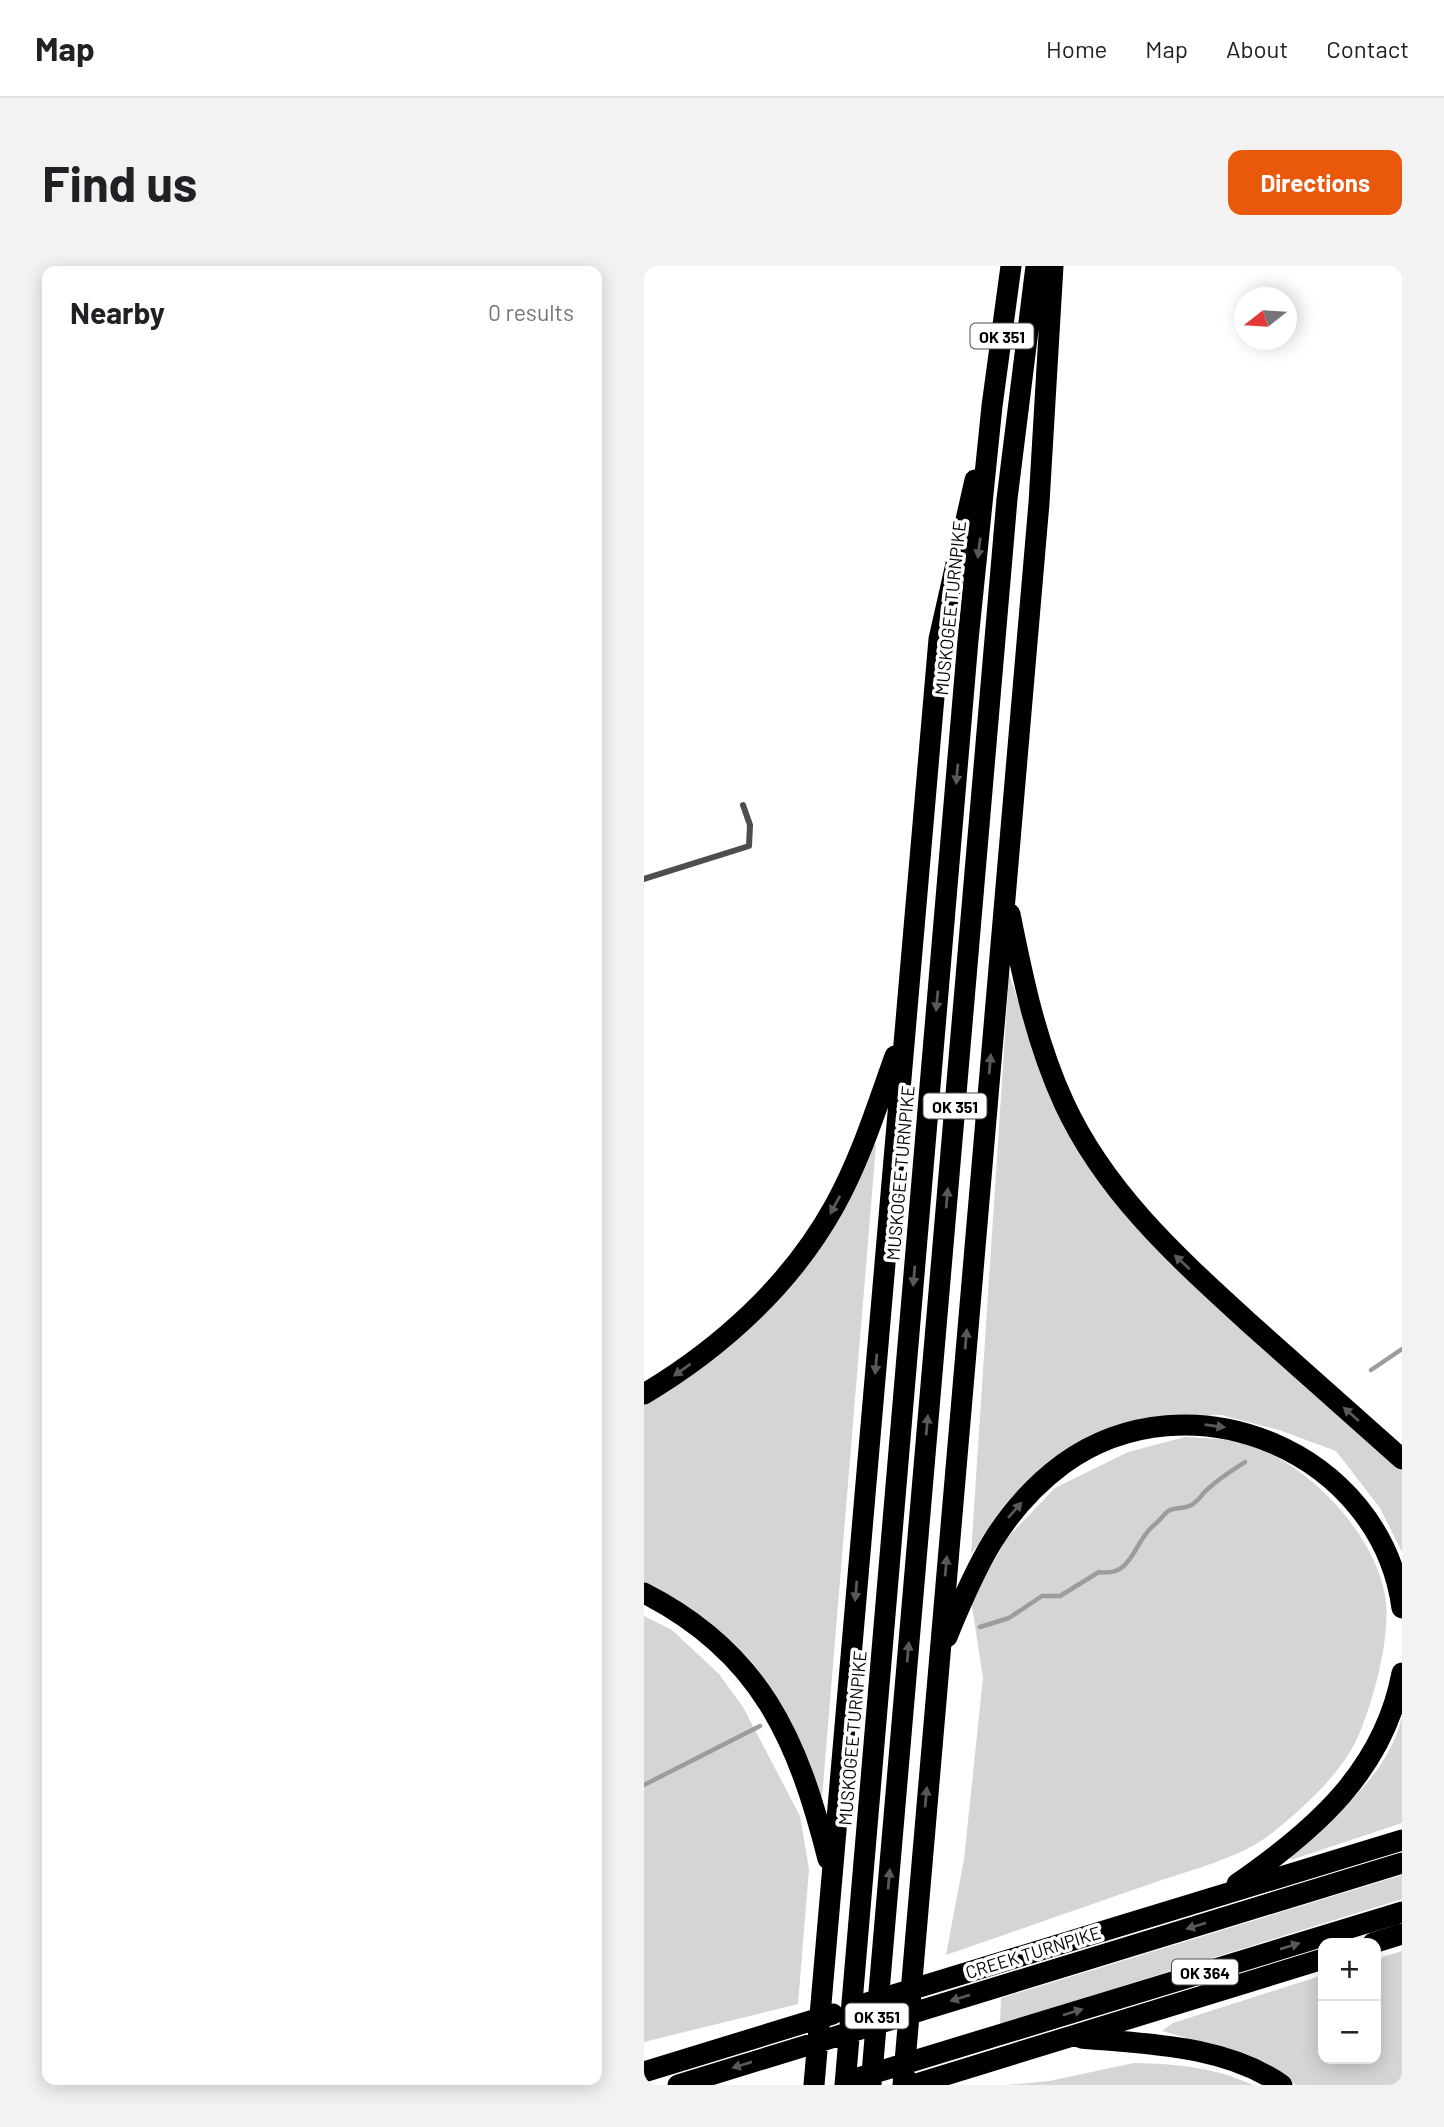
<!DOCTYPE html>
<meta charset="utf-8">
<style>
body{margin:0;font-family:Barlow,sans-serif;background:#f2f2f2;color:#202124}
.controls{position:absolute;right:21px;bottom:21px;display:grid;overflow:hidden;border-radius:14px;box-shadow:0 4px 18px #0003}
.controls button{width:63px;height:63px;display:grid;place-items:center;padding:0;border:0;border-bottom:2px solid #e0e0e0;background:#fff;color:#202124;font:35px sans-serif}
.compass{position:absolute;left:590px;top:21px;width:63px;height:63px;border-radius:50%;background:#fff;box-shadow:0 4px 18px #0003;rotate:253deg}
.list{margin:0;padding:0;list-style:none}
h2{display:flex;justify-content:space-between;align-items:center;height:91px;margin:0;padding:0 28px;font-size:30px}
h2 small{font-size:23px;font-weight:400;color:#757577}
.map{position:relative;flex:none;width:758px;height:1819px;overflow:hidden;border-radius:14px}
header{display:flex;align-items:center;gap:42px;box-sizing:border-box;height:98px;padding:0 35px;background:#fff;border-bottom:2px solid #e0e0e0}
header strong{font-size:33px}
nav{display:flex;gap:38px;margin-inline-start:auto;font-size:24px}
.intro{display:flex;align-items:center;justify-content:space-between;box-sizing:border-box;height:168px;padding:0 42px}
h1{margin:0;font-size:49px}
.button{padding:18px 32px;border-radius:14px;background:#ea580c;color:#fff;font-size:24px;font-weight:700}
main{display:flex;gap:42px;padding:0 42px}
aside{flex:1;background:#fff;border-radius:14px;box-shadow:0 4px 18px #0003}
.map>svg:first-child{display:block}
</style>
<header>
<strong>Map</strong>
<nav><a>Home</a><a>Map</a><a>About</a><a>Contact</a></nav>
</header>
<div class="intro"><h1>Find us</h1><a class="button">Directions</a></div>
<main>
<aside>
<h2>Nearby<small>0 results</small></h2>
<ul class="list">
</ul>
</aside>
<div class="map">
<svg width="758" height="1819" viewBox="0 0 758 1819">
<rect width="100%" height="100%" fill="#fff"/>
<!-- green -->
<path fill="#d5d5d5" d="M365 708 405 826 436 885 758 1202V1286L736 1242 692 1185 635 1164 577 1149 533 1150 388 1214 327 1288Z
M227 879H232L178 1532C142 1439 94 1361 0 1319V1137L110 1054Z
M541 1171C558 1172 577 1172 594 1176 658 1191 729 1263 741 1329 748 1369 729 1437 713 1473 696 1509 659 1542 628 1567 597 1592 549 1603 512 1616 442 1640 372 1665 302 1689L320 1593 339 1412 327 1334 364 1271 411 1222 484 1186Z
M0 1350 28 1364 75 1408 99 1441 156 1550 165 1603 154 1738 0 1776Z
M758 1450V1557L647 1594 646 1589C689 1551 745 1510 758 1450Z
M758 1609V1633L356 1758 357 1732Z
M758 1685V1819H652L630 1803 585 1784 518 1765 529 1757 679 1709V1793H732V1693Z
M490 1797C534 1798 569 1801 609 1819H363L405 1815Z"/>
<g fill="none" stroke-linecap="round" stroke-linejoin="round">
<!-- stream -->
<path stroke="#9c9c9c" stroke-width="4.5" d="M727 1104 758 1083
M336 1361 365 1352 398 1330H416L455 1306C486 1311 488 1283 505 1264 510 1259 515 1255 520 1249 527 1240 535 1244 545 1240 554 1237 558 1227 565 1222 576 1212 589 1204 601 1196
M0 1519 116 1460"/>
<!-- lane -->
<path stroke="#4e4e4e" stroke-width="6" d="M0 613 105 580 106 559 99 539"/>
<!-- highway -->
<path stroke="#000" stroke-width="21" d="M366 648C379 713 392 776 420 837 461 926 532 990 603 1055 655 1101 706 1147 758 1193
M0 1128C77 1082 147 1019 191 939 217 892 233 840 251 790
M0 1327C116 1386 154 1473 184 1593
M303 1371C331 1302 357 1244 419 1198 546 1106 737 1186 758 1342
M593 1618C671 1564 740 1504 758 1407
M729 1677 758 1668
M223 1737 758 1574
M437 1772C503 1778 581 1779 638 1819
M0 1806 189 1748
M217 1811 758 1646
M34 1819 758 1597
M170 1819 295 373 331 214
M201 1819 324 374 348 140 367 0
M227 1819 363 233 392 0
M259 1819 395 237 409 0
M269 1819 679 1693"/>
</g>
<!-- one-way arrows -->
<defs><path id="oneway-solid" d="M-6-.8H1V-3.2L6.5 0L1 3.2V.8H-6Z" transform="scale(1.75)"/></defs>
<g fill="#595959">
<use href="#oneway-solid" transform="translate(335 282) rotate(97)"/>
<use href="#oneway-solid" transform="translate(313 508) rotate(95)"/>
<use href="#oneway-solid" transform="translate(293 735) rotate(95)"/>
<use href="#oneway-solid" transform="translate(346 798) rotate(-85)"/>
<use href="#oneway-solid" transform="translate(303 932) rotate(-85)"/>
<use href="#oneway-solid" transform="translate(191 939) rotate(118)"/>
<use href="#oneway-solid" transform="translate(538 996) rotate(-137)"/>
<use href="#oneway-solid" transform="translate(270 1010) rotate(95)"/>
<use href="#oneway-solid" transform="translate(322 1073) rotate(-85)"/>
<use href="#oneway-solid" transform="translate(232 1098) rotate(95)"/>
<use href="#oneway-solid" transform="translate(38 1104) rotate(144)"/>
<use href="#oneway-solid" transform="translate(707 1148) rotate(-138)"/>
<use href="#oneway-solid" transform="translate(283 1159) rotate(-85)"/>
<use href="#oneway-solid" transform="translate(571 1160) rotate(8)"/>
<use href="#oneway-solid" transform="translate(371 1244) rotate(-49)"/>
<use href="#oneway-solid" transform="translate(302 1300) rotate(-85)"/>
<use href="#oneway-solid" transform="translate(212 1325) rotate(95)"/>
<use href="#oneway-solid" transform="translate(264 1386) rotate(-85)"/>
<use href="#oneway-solid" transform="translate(282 1531) rotate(-85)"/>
<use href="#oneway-solid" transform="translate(245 1613) rotate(-85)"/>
<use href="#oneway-solid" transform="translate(552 1660) rotate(163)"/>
<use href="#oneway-solid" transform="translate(646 1680) rotate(-17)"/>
<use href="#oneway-solid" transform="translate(316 1732) rotate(163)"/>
<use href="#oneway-solid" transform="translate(429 1746) rotate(-17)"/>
<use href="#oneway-solid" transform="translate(98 1799) rotate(163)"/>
</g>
<g text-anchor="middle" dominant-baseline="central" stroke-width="7" stroke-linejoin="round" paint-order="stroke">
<!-- shield labels -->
<g fill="#fff" stroke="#4c4c4c" stroke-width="2">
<rect x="326.5" y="57.5" width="63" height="25" rx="5"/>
<rect x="279.5" y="827.5" width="63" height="25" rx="5"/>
<rect x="528" y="1693.5" width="66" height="25" rx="5"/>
<rect x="201.5" y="1737.5" width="63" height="25" rx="5"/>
</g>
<g font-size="16" font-weight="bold" fill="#000">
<text x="358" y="70">OK 351</text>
<text x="311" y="840">OK 351</text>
<text x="561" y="1706">OK 364</text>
<text x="233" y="1750">OK 351</text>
</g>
<!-- street labels -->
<g font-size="18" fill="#000" stroke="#fff">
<text transform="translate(306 342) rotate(-84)">MUSKOGEE TURNPIKE</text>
<text transform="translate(256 907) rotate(-85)">MUSKOGEE TURNPIKE</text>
<text transform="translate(208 1472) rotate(-85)">MUSKOGEE TURNPIKE</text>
<text transform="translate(389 1686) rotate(-17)">CREEK TURNPIKE</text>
</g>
</g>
</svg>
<div class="controls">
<button>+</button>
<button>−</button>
</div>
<svg class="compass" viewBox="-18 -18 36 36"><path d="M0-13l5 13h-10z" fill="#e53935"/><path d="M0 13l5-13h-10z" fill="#757577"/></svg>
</div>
</main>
